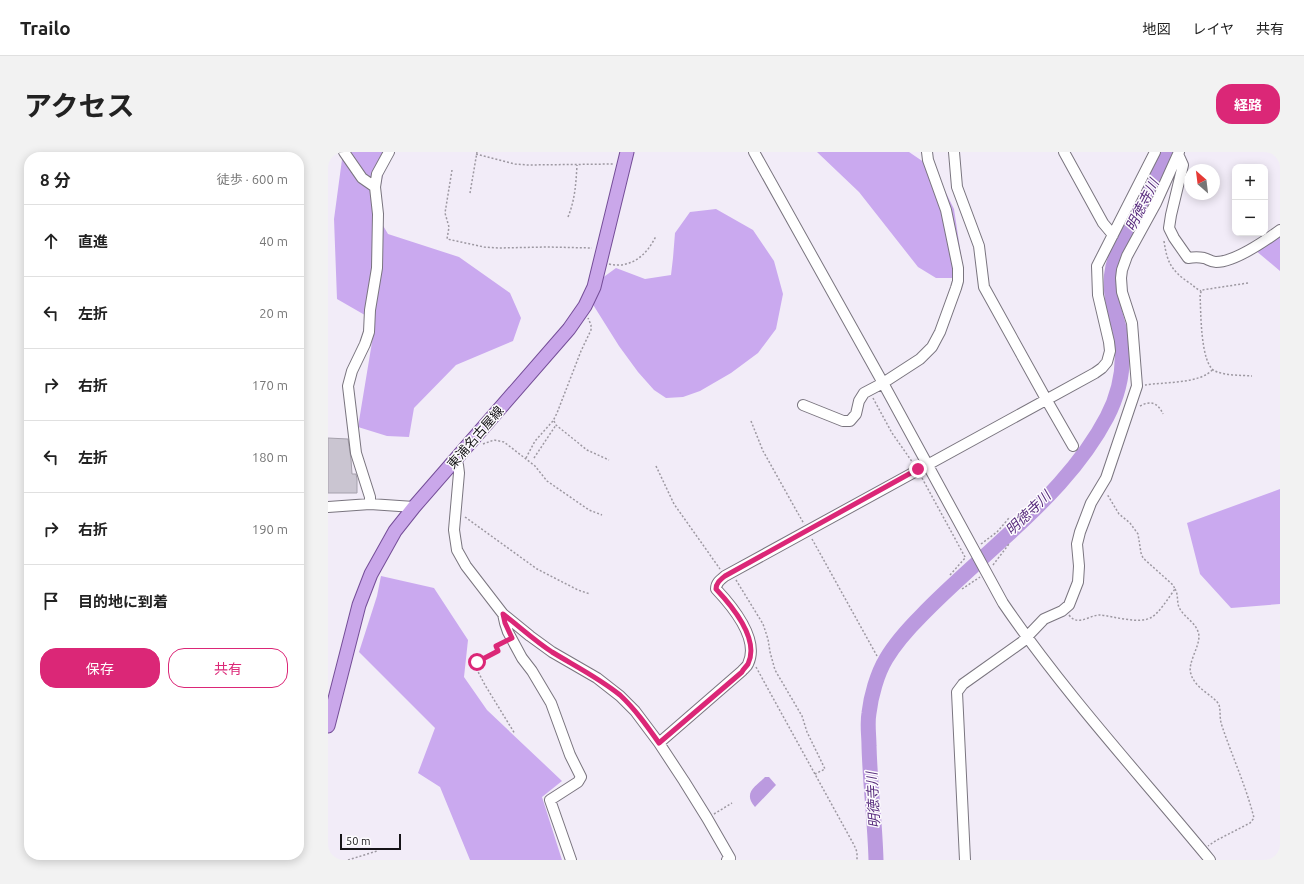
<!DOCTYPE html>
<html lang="ja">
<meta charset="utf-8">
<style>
body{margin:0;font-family:Ubuntu,"Noto Sans JP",sans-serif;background:#f2f2f2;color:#222}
.controls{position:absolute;right:12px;top:12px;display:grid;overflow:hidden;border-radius:8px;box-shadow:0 2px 10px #0003}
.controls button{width:36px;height:36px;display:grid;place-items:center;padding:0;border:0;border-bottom:1px solid #e0e0e0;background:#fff;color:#222;font:20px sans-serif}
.compass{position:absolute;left:856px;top:12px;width:36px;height:36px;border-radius:50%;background:#fff;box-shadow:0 2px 10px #0003;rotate:332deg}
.scale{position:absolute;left:12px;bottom:10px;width:61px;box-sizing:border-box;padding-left:4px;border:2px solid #161418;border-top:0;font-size:11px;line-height:14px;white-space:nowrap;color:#161418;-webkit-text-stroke:3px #fdfcfe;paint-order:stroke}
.stop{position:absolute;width:12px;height:12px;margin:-9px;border:3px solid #db2777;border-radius:50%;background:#fff}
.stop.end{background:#db2777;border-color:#fff;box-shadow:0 1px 4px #0008}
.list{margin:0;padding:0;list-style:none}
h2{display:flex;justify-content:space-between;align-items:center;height:52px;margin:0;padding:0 16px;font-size:17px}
h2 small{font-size:13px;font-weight:400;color:#767676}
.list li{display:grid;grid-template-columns:26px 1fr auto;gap:12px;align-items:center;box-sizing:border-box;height:72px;padding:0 16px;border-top:1px solid #e0e0e0}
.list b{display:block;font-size:15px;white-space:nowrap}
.list em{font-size:13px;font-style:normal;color:#767676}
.actions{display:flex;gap:8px;padding:12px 16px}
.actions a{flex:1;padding:9px 0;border:1px solid #db2777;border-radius:16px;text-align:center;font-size:14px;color:#db2777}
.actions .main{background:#db2777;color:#fff}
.icon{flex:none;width:22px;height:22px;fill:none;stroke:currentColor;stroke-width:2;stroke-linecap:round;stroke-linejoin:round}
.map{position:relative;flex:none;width:952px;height:708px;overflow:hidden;border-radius:16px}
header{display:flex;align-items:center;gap:24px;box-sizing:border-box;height:56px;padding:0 20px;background:#fff;border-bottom:1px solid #e0e0e0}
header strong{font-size:19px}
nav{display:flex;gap:22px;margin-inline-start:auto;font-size:14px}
.intro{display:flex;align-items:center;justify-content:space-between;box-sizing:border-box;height:96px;padding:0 24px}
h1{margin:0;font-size:28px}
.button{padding:10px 18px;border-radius:16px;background:#db2777;color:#fff;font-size:14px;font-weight:700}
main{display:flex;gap:24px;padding:0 24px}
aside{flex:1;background:#fff;border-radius:16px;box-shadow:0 2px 10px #0003}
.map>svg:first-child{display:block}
</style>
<header>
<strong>Trailo</strong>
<nav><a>地図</a><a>レイヤ</a><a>共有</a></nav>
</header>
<div class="intro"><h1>アクセス</h1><a class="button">経路</a></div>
<main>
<aside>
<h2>8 分<small>徒歩 · 600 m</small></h2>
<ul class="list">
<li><svg class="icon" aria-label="ahead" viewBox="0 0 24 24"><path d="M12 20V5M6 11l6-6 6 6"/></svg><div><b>直進</b></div><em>40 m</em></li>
<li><svg class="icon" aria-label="left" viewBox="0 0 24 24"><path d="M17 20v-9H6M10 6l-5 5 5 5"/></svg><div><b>左折</b></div><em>20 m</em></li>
<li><svg class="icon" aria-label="right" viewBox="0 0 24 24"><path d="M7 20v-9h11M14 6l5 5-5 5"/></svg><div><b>右折</b></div><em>170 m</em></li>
<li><svg class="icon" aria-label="left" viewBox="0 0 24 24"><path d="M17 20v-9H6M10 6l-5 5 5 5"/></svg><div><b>左折</b></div><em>180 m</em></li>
<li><svg class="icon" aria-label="right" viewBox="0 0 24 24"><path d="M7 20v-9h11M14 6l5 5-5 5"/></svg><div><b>右折</b></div><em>190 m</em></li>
<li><svg class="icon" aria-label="arrive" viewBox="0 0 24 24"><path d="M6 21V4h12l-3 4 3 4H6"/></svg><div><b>目的地に到着</b></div></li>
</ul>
<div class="actions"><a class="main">保存</a><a>共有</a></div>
</aside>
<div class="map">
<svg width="952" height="708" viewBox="0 0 952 708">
<rect width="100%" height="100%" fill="#f2ecf8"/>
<!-- forest -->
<path fill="#caa9ef" d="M15 0H60L47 60 60 82 131 105 182 141 193 166 185 189 128 213 86 256 81 285 59 284 30 275 46 178 42 166 9 147 6 67Z
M489 0H581L606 17 626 57 635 116 630 126H608L590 115 531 40Z
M388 57 425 78 446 109 455 142 448 177 430 201 403 221 372 239 355 245 338 246 326 238 310 220 291 194 264 151 273 127 288 116 317 127 343 123 345 106 347 81 362 60Z
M952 80V119L927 98Z
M952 337V452L903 456 872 422 859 371Z
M53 424 106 436 140 488 136 525 159 558 234 629 214 645 234 708H142L112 635 90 621 107 576 31 500 49 444Z"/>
<!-- water -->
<path fill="#bb9adf" d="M437 625H441L448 633 427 655C414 640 429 634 437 625Z"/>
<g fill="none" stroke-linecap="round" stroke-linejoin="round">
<!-- river -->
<path stroke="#bb9adf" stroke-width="15" d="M548 708C547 670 542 632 541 594 541 583 539 572 541 561 543 544 549 522 558 507 568 490 581 476 594 463 619 437 646 414 673 389 713 353 754 313 779 265 792 240 797 213 793 185 792 176 788 167 786 157 781 130 782 116 793 91L841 0"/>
</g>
<!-- building -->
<path fill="#cac5d1" stroke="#a5a0ac" d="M0 286 20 287 23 307 24 322H28L29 327V341H0Z"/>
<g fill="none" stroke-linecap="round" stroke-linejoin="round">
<!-- minor casing -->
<g stroke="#7a757f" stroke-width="12">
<path id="minor" d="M16 0 34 26 47 35
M426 0 555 231 675 451C737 542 812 623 882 708
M626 0 629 35 651 94 656 135 718 247 745 294
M736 0 775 71 785 83
M850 2 855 13 843 63 841 76 846 86 860 106C866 105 871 105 876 106 880 107 883 110 888 110 906 110 937 89 952 78
M475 253 515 269H522L528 262 531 249 536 241 555 231 592 207 604 195 612 180 628 136 630 129V116L618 58 600 8 599 0
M126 309 130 313 131 321 126 378 129 398 138 414 175 462 202 484 224 500 269 526 292 544 307 559 331 591 356 629 379 666 402 706 399 708
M42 352V345L28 301 20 234 24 219 37 192 41 180 42 158 49 116 50 62 47 35 49 22 61 0
M0 355 42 352 86 355
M175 462 177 471 180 480 194 506 204 519 223 551 242 603 253 625 250 630 222 648 243 708
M331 591 414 519C415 517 419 515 420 512 432 487 404 454 388 437 388 431 392 428 397 424L767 221 774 216 779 210 782 199 781 190 770 143 769 114 827 0
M637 708 629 540 635 532 694 490 716 467 734 459 741 453 750 430 751 414 749 392 752 380 763 351 778 326 809 234 804 171 794 140 793 126 794 118 799 104 828 51 851 0"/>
</g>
<!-- major casing -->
<g stroke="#744d97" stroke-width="15">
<path id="major" d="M0 574 31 453 43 422 67 379 86 355 241 177 257 154 266 135 299 0"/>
</g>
<!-- path -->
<path stroke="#9d98a1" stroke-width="1.5" stroke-dasharray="2 2" stroke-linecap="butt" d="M148 2 187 12 200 13 285 12
M124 18 117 61 121 75 119 87 156 95 170 96 219 95 264 96
M142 41 149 0
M240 65C247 48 248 31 249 13
M836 89C839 110 843 118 860 130 865 133 868 137 873 139
M281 112C303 117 319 103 328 84
M920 131 874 138 872 142C873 158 872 212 887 219 898 224 913 223 924 224
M817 233C835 230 873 232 885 217
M545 246 564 281 585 311
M812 254C823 248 830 251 835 262
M226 269 228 273 259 298 281 308
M423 269 435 299 476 372
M155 292 166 288 176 290 207 314 219 329 261 358 274 363
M198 306 207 289 225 269 229 261 253 199 263 178V173L260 166
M206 306 228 273
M328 314 346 352 392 417
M594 326 637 405
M137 365 209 417 250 438 262 442
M484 387 549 504
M653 392 669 380 681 366
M665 413 681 392
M622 423 638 405
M408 428 435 472 440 487 442 500 447 518 474 564 479 580 497 617 487 622
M634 437 652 425
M847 437C851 443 848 451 852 457 857 466 870 472 871 484 871 496 859 512 863 522 867 537 887 544 891 553 893 559 891 566 894 574 904 604 918 634 926 666L922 671 889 688 880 694
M741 463C750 475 761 463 772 463 785 464 812 473 824 465 832 460 841 445 847 437L845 433 815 406 813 401 810 382 802 371 791 362 779 342
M175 491 168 494 170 499C162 502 151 506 147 514L157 533 187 582
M428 515 526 693 529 700V708
M386 662 404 651
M20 708 49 699"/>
<!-- minor -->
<use href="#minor" stroke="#fff" stroke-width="10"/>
<!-- major -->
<use href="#major" stroke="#caa7ea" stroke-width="13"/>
</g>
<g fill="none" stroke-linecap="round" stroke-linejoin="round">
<!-- route -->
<path stroke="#db2777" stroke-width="5" d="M149 510 170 499 168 494 184 486 177 471 175 462C192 475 207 489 224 500 247 514 271 526 292 543 307 557 319 574 331 591L414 520C415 517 418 515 420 512 432 487 404 454 388 437 388 431 392 428 397 424L590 317"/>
</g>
<g text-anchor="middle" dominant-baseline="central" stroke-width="3" stroke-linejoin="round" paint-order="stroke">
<!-- street labels -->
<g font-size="13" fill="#161418" stroke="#fdfcfe">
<text transform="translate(147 285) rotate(-49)">東浦名古屋線</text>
</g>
<!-- water labels -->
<g font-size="14" font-style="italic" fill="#582c7d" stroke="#fdfcfe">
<text transform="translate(814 53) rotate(-63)">明徳寺川</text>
<text transform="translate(700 361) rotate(-44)">明徳寺川</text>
<text transform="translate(545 648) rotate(-93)">明徳寺川</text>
</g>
</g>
</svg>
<div class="controls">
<button>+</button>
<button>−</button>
</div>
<svg class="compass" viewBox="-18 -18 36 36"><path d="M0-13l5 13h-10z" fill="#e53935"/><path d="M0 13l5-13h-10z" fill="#767676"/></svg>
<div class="scale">50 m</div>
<div class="stop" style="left:149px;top:510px"></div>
<div class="stop end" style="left:590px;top:317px"></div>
</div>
</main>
